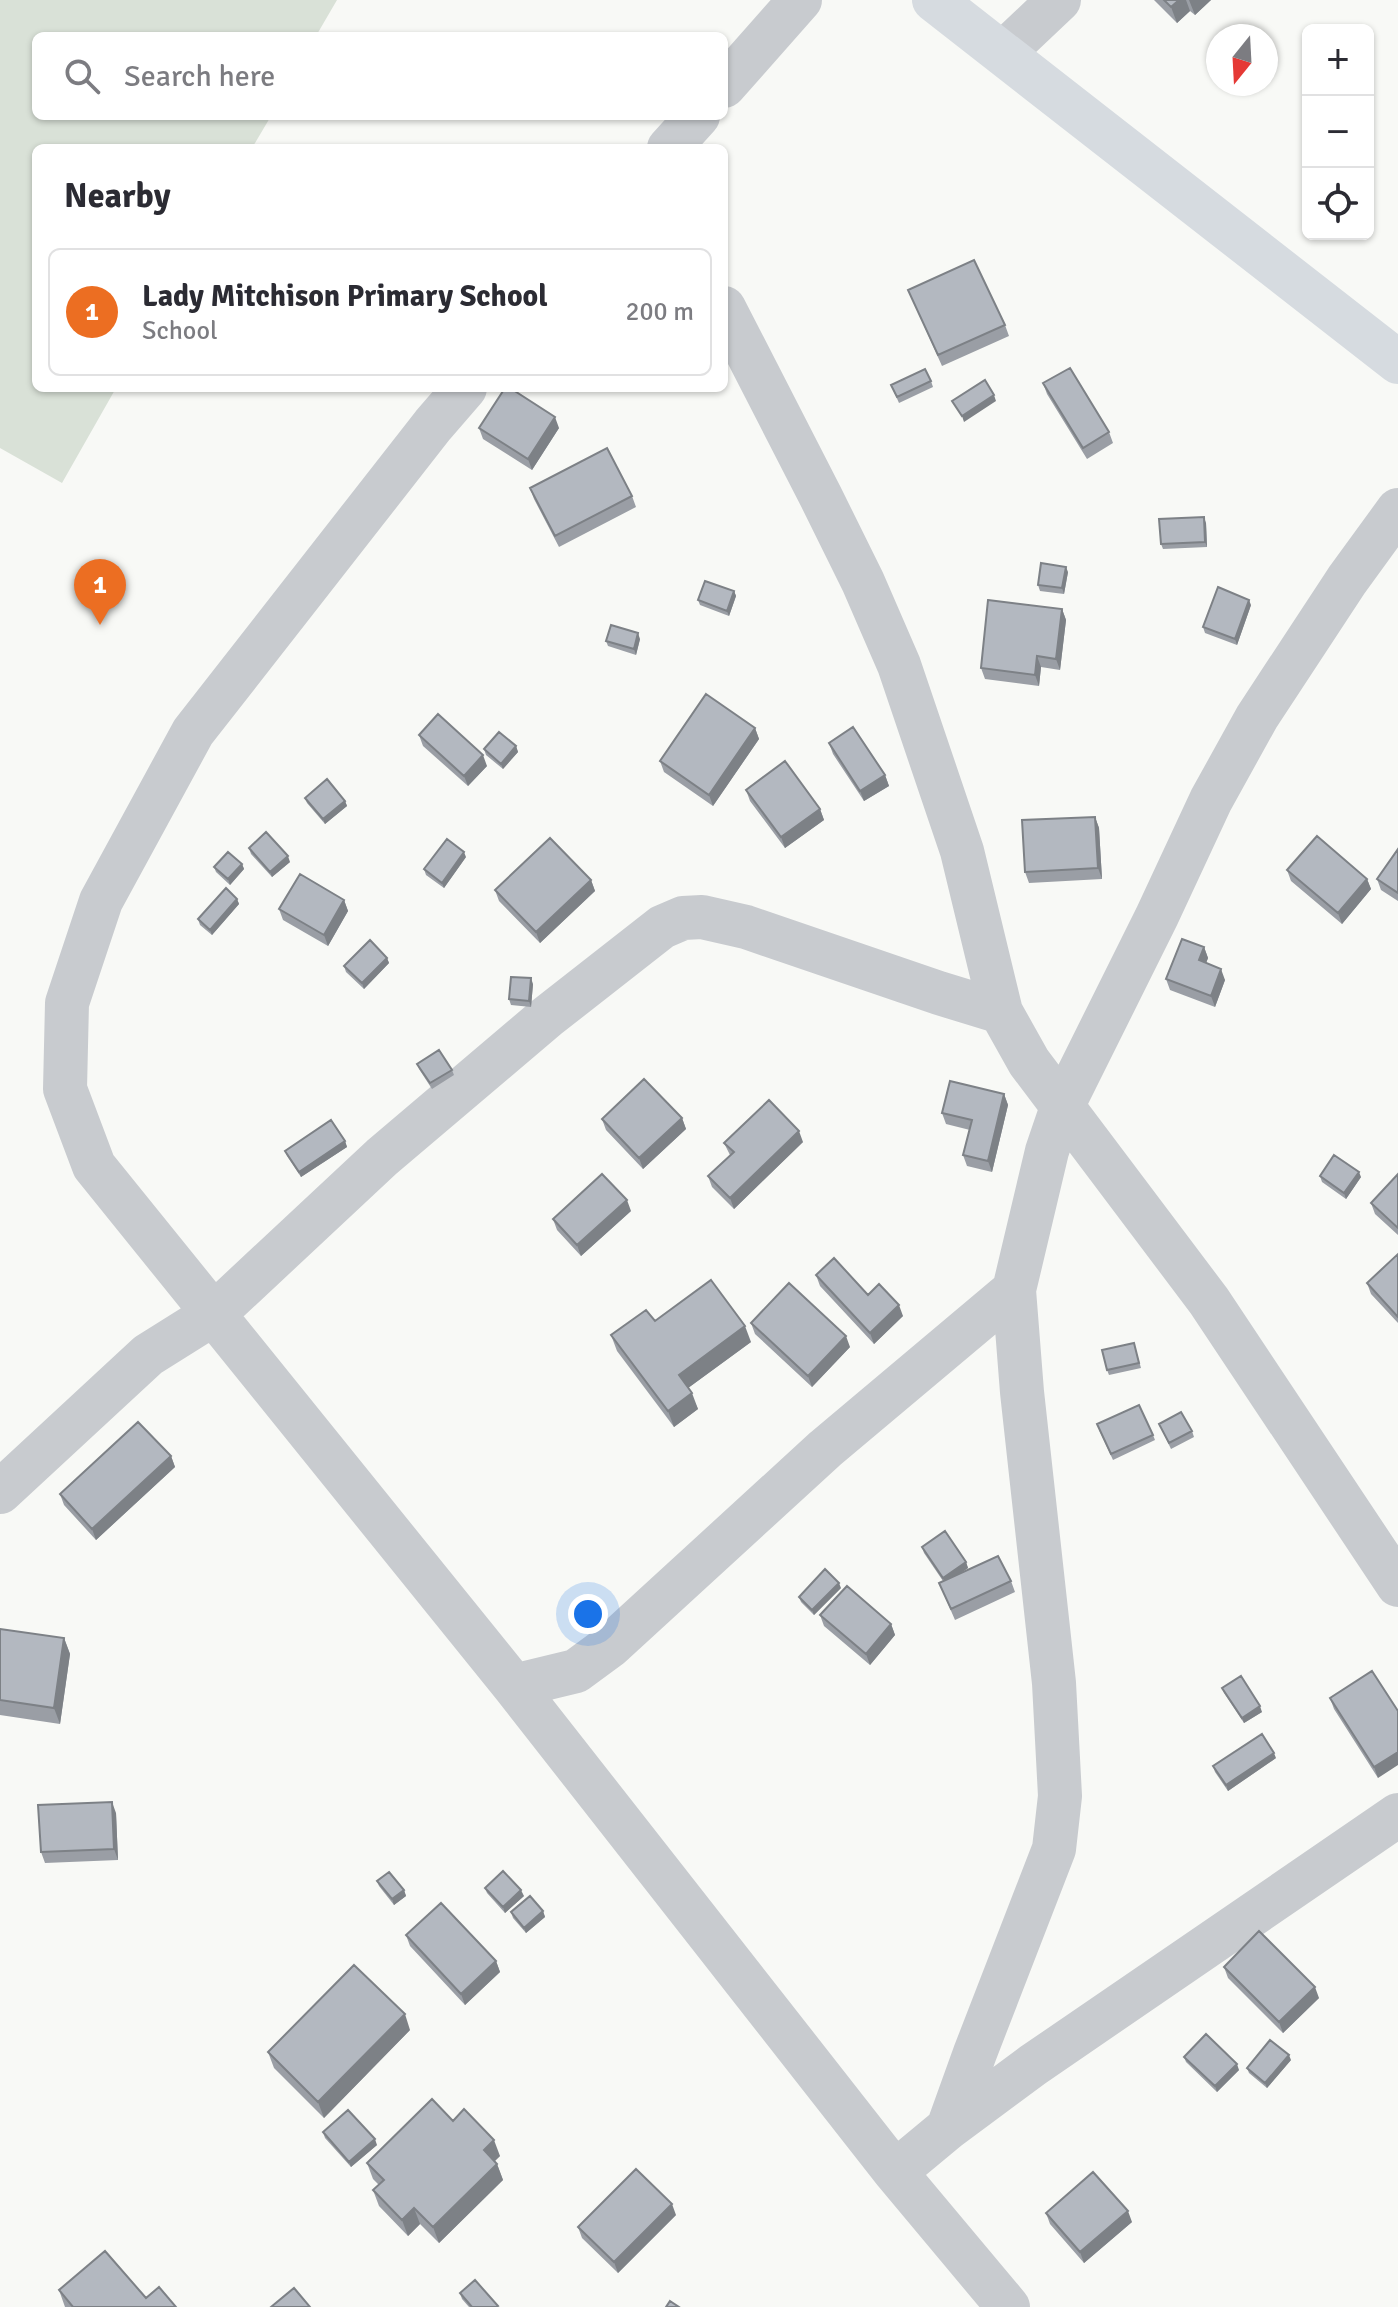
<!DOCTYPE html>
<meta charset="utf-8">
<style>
body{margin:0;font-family:Signika,sans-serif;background:#f7f7f7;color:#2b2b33}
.controls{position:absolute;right:24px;top:24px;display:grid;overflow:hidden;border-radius:12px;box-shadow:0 2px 6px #0004}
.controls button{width:72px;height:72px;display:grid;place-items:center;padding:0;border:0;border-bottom:2px solid #e1e1e2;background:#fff;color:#2b2b33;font:40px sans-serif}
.compass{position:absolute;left:1206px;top:24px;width:72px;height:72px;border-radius:50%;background:#fff;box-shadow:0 2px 6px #0004;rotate:198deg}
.you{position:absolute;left:588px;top:1614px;width:28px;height:28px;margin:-20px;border:6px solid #fff;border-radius:50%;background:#1a73e8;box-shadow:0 0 0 12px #1a73e833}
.badge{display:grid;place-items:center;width:52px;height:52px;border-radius:50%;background:#ec6e22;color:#fff;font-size:26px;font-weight:700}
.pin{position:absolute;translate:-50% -66px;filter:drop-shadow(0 2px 4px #0008)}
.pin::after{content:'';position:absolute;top:42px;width:28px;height:24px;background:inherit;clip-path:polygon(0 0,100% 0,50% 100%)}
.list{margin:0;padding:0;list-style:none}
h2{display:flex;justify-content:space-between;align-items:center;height:104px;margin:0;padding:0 32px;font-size:34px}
h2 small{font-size:26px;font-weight:400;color:#7c7c81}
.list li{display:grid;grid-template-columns:52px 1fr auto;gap:24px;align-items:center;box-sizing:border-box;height:128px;margin:0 16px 16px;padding:0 16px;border:2px solid #e1e1e2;border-radius:12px}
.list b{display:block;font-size:30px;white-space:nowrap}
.list p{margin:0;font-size:26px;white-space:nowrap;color:#7c7c81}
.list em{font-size:26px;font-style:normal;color:#7c7c81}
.icon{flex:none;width:44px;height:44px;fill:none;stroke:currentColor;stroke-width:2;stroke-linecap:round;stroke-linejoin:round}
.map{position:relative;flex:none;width:1398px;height:2307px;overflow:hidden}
.search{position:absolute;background:#fff;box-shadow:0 2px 6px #0004;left:32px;top:32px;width:696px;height:88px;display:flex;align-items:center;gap:20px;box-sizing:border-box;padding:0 28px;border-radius:12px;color:#7c7c81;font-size:30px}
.panel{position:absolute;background:#fff;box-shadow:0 2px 6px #0004;left:32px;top:144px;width:696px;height:248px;border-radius:12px}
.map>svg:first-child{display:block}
</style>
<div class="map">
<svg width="1398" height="2307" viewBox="0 0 1398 2307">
<rect width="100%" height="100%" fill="#f8f9f6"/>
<!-- green -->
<path fill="#d9e1d7" d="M0 0H337L316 36H36V116H271L252 148H36V388H116L62 483 0 448Z"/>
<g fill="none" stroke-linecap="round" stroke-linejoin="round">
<!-- minor -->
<path stroke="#c8cbcf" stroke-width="44" d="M1003 53 1059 0
M724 86 800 0
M669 148 698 116
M724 308 821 497 863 582 899 665 962 851 1001 1012 1029 1062 1209 1301 1398 1585
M465 388 433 425 193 732 101 901 67 1003 65 1089 94 1166 514 1686 895 2172 1008 2307
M0 1492 148 1355 215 1313 382 1157 547 1017 662 927 683 918 702 917 746 927 939 993 1001 1012
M514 1686 576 1671 610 1646 825 1449 1014 1290
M948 2128 1033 2065 1398 1815
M895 2172 948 2128 975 2053 1054 1849 1060 1796 1054 1683 1022 1392 1014 1290 1047 1151 1062 1107 1157 916 1211 800 1257 717 1347 580 1398 510"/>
<!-- major -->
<path stroke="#d6dbe0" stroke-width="44" d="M934 0 1398 362"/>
</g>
<!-- wall -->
<path fill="#9a9ea5" d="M1154 0H1211L1195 15 1190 11 1177 23Z
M908 290 1005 325 1009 336 942 366Z
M931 381 933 387 899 403 891 385Z
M1043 383 1109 432 1113 443 1087 459 1047 394Z
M479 428H559L532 470 483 439Z
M530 488 632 496 636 507 559 547 534 499Z
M1206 523 1207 547 1163 549 1161 544Z
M1068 572 1064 594 1040 591 1038 585Z
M734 591 736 596 729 616 700 605 698 600Z
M1251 605 1237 645 1205 633 1203 627Z
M1062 609 1066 620 1060 670 1041 667 1039 686 985 679 981 668Z
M640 639 636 655 608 646 606 641Z
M755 728 759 739 713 806 664 772 660 761Z
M419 735 487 766 468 786 423 746Z
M829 743 885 775 889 786 864 801 833 754Z
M516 746 518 752 503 769 486 755 484 749Z
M746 790 820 809 824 820 785 848 750 801Z
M305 798 345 801 347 806 325 824 307 803Z
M1095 817 1099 828 1102 879 1029 883 1025 872Z
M249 848 290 862 272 877 251 854Z
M1398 849V901L1381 890 1377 879Z
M466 857 444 888 426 875 424 869Z
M242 864 244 869 230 885 216 872 214 867Z
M1287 870 1367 879 1371 889 1342 924 1291 881Z
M591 880 595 891 540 943 499 901 495 890Z
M237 899 239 904 212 935 200 925 198 919Z
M344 900 348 911 328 946 283 920 279 909Z
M1204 947 1208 958 1206 963 1225 980 1215 1007 1170 990 1166 979Z
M387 958 389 963 364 989 346 972 344 966Z
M533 984 531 1007 511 1005 509 999Z
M417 1064 452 1070 454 1075 432 1089 419 1069Z
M1004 1094 1008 1105 992 1172 967 1166 963 1155 970 1130 946 1124 942 1113Z
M682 1118 686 1129 643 1169 606 1130 602 1119Z
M345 1141 347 1147 301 1177 287 1156 285 1151Z
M803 1142 734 1209 712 1187 708 1176 730 1155 724 1143Z
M1398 1174V1235L1375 1214 1371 1203Z
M1320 1176 1361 1177 1346 1199 1322 1182Z
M631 1211 581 1256 557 1230 553 1219Z
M1398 1254V1323L1371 1294 1367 1283Z
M816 1275 868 1295 903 1316 874 1344 820 1286Z
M655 1321 751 1342 688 1388 698 1409 674 1427 617 1351 611 1335Z
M751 1323 850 1347 812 1387 755 1334Z
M1134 1343 1141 1368 1109 1375 1107 1370Z
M1159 1424 1192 1431 1194 1437 1171 1449Z
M1099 1430 1153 1435 1155 1440 1113 1460Z
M171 1456 175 1467 96 1540 64 1505 60 1494Z
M922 1547 966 1562 968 1568 962 1572 1011 1581 1015 1592 955 1620 939 1583 943 1581 924 1553Z
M841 1588 814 1615 801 1602 799 1597Z
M820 1615 891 1624 895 1635 870 1665 824 1626Z
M0 1629 64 1638 70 1654 60 1724 0 1715Z
M1372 1671 1378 1778 1334 1709 1330 1698Z
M1222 1688 1262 1712 1244 1723 1224 1693Z
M1276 1758 1228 1791 1215 1772 1213 1766Z
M116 1813 118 1860 45 1863 41 1852Z
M377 1881 404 1890 406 1896 394 1905 379 1886Z
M485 1888 524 1896 505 1913 487 1893Z
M543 1911 545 1917 526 1933 513 1918 511 1912Z
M406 1935 496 1961 500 1972 465 2005 410 1946Z
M1224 1967 1319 1998 1283 2033 1228 1978Z
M410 2030 324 2118 274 2068 268 2052Z
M1184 2057 1239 2070 1217 2092 1186 2062Z
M1291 2060 1267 2088 1249 2073 1247 2068Z
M453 2121 500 2156 494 2161 497 2164 503 2180 439 2243 420 2224 408 2236 379 2206 373 2190 379 2185 373 2179 367 2163Z
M323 2132 377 2145 351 2167 325 2138Z
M1046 2213 1132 2222 1084 2263 1050 2224Z
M676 2215 618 2273 582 2238 578 2227Z
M59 2290 146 2298 176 2307H65Z
M460 2293 498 2306V2307H469L462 2299Z"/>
<!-- shaded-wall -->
<path fill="#7d8186" d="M1179 0H1186L1190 11 1177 23 1171 7Z
M1189 0H1211L1195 15Z
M994 395 996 401 964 422 962 416Z
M555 417 559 428 532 470 528 459Z
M1204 517 1206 523 1207 547 1205 542Z
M1066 567 1068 572 1064 594 1062 588Z
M734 591 736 596 729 616 727 611Z
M1249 600 1251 605 1237 645 1235 639Z
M1062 609 1066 620 1060 670 1056 659Z
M638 633 640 639 636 655 634 649Z
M1037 656 1041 667 1039 686 1035 675Z
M755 728 759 739 713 806 709 795Z
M516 746 518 752 503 769 501 764Z
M483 755 487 766 468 786 464 776Z
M885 775 889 786 864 801 860 791Z
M345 801 347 806 325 824 323 819Z
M820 809 824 820 785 848 781 837Z
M1095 817 1099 828 1102 879 1098 868Z
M464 852 466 857 444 888 442 883Z
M288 856 290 862 272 877 270 872Z
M242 864 244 869 230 885 228 879Z
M1367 879 1371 889 1342 924 1338 913Z
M591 880 595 891 540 943 536 932Z
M237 899 239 904 212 935 210 930Z
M344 900 348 911 328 946 324 935Z
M1204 947 1208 958 1203 971 1199 960Z
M387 958 389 963 364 989 362 983Z
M1221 969 1225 980 1215 1007 1211 996Z
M531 978 533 984 531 1007 529 1001Z
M1004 1094 1008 1105 992 1172 988 1161Z
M682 1118 686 1129 643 1169 639 1158Z
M799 1131 803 1142 734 1209 730 1198Z
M345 1141 347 1147 301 1177 299 1172Z
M1359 1172 1361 1177 1346 1199 1344 1193Z
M627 1200 631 1211 581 1256 577 1245Z
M899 1305 903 1316 874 1344 870 1333Z
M745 1326 751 1342 684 1391 679 1375Z
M846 1336 850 1347 812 1387 808 1376Z
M692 1393 698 1409 674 1427 668 1411Z
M171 1456 175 1467 96 1540 92 1529Z
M966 1562 968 1568 945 1584 943 1578Z
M839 1583 841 1588 814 1615 812 1610Z
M891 1624 895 1635 870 1665 866 1654Z
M64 1638 70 1654 60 1724 54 1708Z
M1260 1706 1262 1712 1244 1723 1242 1718Z
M1398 1752V1765L1378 1778 1374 1767Z
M1274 1753 1276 1758 1228 1791 1226 1785Z
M112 1802 116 1813 118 1860 114 1849Z
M404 1890 406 1896 394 1905 392 1899Z
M521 1890 524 1896 505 1913 503 1907Z
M543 1911 545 1917 526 1933 524 1928Z
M496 1961 500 1972 465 2005 461 1994Z
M1315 1987 1319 1998 1283 2033 1279 2022Z
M405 2014 410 2030 324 2118 318 2102Z
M1289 2055 1291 2060 1267 2088 1265 2083Z
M1237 2064 1239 2070 1217 2092 1215 2086Z
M375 2139 377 2145 351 2167 349 2162Z
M494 2140 500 2156 490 2166 484 2150Z
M497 2164 503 2180 439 2243 433 2227Z
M672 2204 676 2215 618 2273 614 2262Z
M414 2208 420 2224 408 2236 402 2220Z
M1128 2211 1132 2222 1084 2263 1080 2252Z"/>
<!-- building -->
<path fill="#b3b8c0" stroke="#7d8186" stroke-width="2" d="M1164 0H1179L1171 7Z
M974 260 1005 325 938 355 908 290Z
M1070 368 1109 432 1083 448 1043 383Z
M925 369 931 381 897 397 891 385Z
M985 380 994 395 962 416 952 401Z
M505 388H510L555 417 528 459 479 428Z
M607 448 632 496 555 536 530 488Z
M1204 517 1205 542 1161 544 1159 519Z
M1041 563 1066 567 1062 588 1038 585Z
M705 581 734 591 727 611 698 600Z
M1218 587 1249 600 1235 639 1203 627Z
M988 600 1062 609 1056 659 1037 656 1035 675 981 668Z
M611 625 638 633 634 649 606 641Z
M706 694 755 728 709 795 660 761Z
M438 714 483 755 464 776 419 735Z
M853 727 885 775 860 791 829 743Z
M499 732 516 746 501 764 484 749Z
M785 761 820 809 781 837 746 790Z
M327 779 345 801 323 819 305 798Z
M1095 817 1098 868 1025 872 1022 820Z
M266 832 288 856 270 872 249 848Z
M1317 836 1367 879 1338 913 1287 870Z
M550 838 591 880 536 932 495 890Z
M447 839 464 852 442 883 424 869Z
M1398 849V893L1377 879Z
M228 852 242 864 228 879 214 867Z
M300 874 344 900 324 935 279 909Z
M226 888 237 899 210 930 198 919Z
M1182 939 1204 947 1199 960 1221 969 1211 996 1166 979Z
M370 940 387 958 362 983 344 966Z
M511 977 531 978 529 1001 509 999Z
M439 1050 452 1070 430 1083 417 1064Z
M644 1079 682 1118 639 1158 602 1119Z
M950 1081 1004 1094 988 1161 963 1155 972 1120 942 1113Z
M769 1100 799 1131 730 1198 708 1176 734 1152 724 1143Z
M331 1120 345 1141 299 1172 285 1151Z
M1334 1155 1359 1172 1344 1193 1320 1176Z
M602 1174 627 1200 577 1245 553 1219Z
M1398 1174V1228L1371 1203Z
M1398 1254V1317L1367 1283Z
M834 1258 868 1295 879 1284 899 1305 870 1333 816 1275Z
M711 1280 745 1326 679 1375 692 1393 668 1411 611 1335 646 1310 655 1321Z
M789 1283 846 1336 808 1376 751 1323Z
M1134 1343 1139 1363 1107 1370 1102 1350Z
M1139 1405 1153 1435 1111 1454 1097 1424Z
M1181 1412 1192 1431 1169 1443 1159 1424Z
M138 1422 171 1456 92 1529 60 1494Z
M945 1531 966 1562 943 1578 922 1547Z
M998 1556 1011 1581 951 1609 939 1583Z
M825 1569 839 1583 812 1610 799 1597Z
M847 1586 891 1624 866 1654 820 1615Z
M0 1629 64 1638 54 1708 0 1700Z
M1372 1671 1398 1711V1752L1374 1767 1330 1698Z
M1241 1676 1260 1706 1242 1718 1222 1688Z
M1262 1734 1274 1753 1226 1785 1213 1766Z
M112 1802 114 1849 41 1852 38 1805Z
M503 1871 521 1890 503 1907 485 1888Z
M389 1872 404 1890 392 1899 377 1881Z
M530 1896 543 1911 524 1928 511 1912Z
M441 1903 496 1961 461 1994 406 1935Z
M1259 1931 1315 1987 1279 2022 1224 1967Z
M354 1965 405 2014 318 2102 268 2052Z
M1206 2034 1237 2064 1215 2086 1184 2057Z
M1270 2040 1289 2055 1265 2083 1247 2068Z
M432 2099 453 2121 464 2109 494 2140 484 2150 497 2164 433 2227 414 2208 402 2220 373 2190 384 2180 367 2163Z
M348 2110 375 2139 349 2162 323 2132Z
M636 2169 672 2204 614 2262 578 2227Z
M1093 2172 1128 2211 1080 2252 1046 2213Z
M105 2251 146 2298 159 2287 176 2307H73L59 2290Z
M475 2280 498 2306 496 2307H472L460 2293Z
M294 2288 310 2307H271Z
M670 2301 679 2307H666Z"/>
</svg>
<div class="controls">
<button>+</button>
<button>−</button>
<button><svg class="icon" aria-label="locate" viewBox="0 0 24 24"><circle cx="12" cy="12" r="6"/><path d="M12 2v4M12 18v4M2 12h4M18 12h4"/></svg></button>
</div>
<svg class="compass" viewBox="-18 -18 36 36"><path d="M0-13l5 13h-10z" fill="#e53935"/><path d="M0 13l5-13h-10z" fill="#7c7c81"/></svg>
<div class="you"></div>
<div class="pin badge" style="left:100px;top:625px">1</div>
<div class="search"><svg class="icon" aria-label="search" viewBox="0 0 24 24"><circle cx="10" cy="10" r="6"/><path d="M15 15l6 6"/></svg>Search here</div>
<section class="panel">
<h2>Nearby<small></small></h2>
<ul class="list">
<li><span class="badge">1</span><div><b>Lady Mitchison Primary School</b><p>School</p></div><em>200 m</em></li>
</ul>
</section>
</div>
